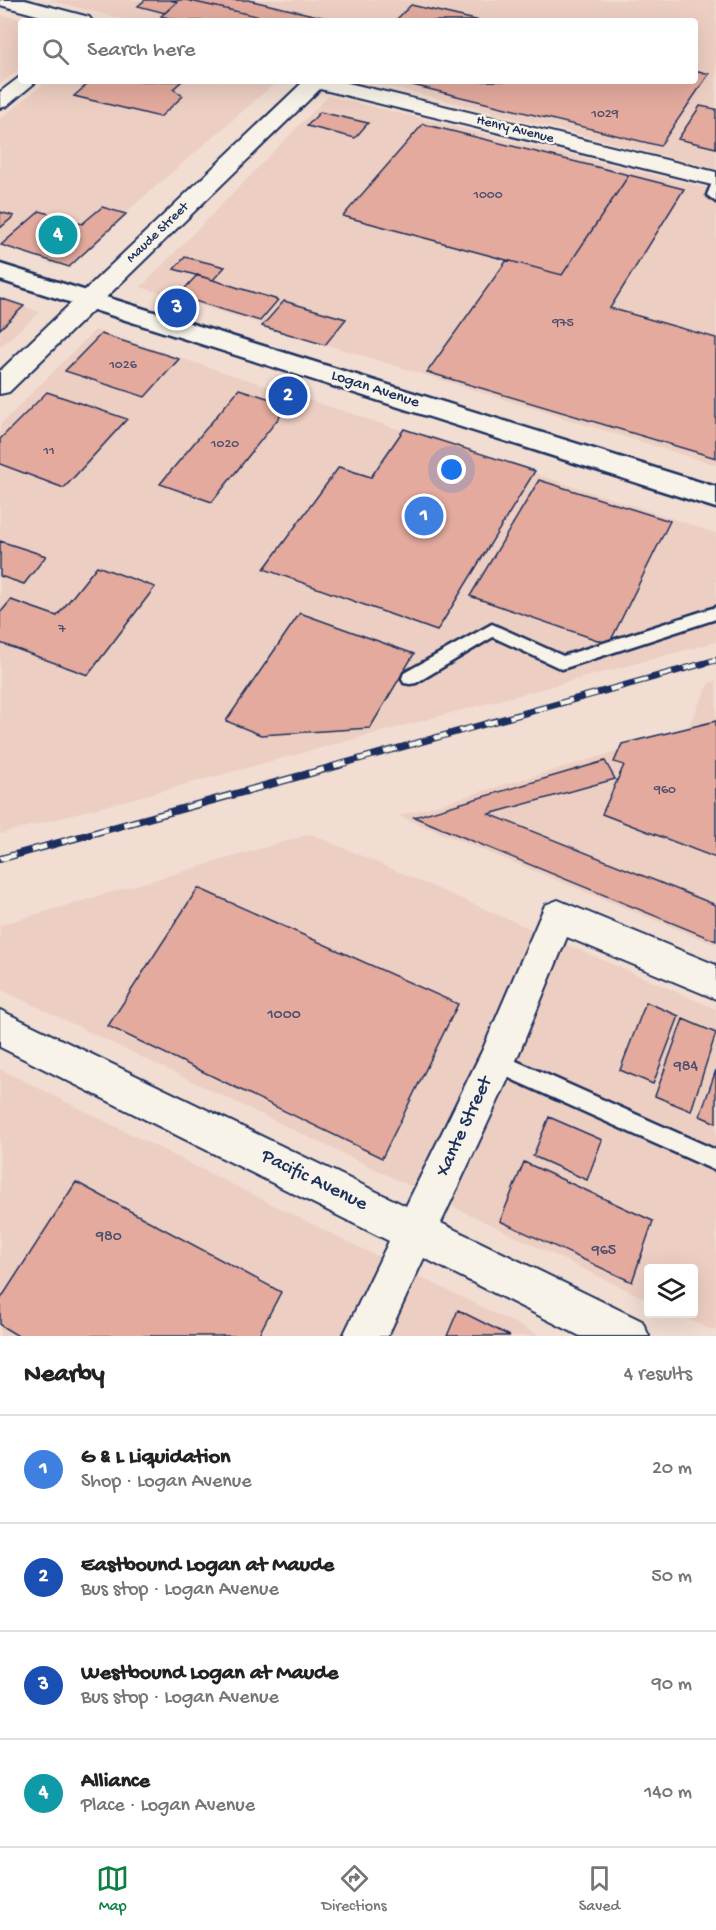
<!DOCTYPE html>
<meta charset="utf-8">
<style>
body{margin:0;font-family:"Gochi Hand",sans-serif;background:#f2f2f2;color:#222}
.controls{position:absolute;right:18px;bottom:18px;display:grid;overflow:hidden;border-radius:6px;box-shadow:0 6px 24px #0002}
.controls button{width:54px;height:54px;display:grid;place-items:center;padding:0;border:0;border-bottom:2px solid #e0e0e0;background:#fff;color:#222;font:30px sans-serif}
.you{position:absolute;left:452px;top:470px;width:21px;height:21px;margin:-15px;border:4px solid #fff;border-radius:50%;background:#1a73e8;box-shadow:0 0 0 9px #1a73e833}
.badge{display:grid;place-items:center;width:39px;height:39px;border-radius:50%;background:#0b8043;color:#fff;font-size:20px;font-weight:700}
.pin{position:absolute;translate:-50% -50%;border:3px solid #fff;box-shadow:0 2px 6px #0006}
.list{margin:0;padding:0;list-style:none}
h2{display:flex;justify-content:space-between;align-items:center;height:78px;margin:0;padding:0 24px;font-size:26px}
h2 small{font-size:20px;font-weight:400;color:#767676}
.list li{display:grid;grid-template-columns:39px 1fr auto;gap:18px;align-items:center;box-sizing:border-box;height:108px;padding:0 24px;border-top:2px solid #e0e0e0}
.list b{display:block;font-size:22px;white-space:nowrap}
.list p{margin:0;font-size:20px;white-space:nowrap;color:#767676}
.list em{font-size:20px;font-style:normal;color:#767676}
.icon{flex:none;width:33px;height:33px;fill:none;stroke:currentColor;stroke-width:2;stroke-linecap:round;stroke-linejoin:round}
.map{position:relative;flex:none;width:716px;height:1336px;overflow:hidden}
.search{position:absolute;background:#fff;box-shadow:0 6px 24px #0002;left:18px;right:18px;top:18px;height:66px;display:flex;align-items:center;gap:15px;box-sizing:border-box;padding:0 21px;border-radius:6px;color:#767676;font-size:22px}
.sheet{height:510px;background:#fff}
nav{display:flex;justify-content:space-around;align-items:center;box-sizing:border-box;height:84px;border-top:2px solid #e0e0e0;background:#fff;font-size:16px;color:#767676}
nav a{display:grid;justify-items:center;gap:3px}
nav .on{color:#0b8043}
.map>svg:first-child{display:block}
</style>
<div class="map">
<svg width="716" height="1336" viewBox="0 0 716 1336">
<rect width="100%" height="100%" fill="#f1ddd2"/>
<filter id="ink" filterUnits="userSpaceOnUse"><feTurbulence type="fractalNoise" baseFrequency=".0167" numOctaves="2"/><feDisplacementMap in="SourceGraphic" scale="12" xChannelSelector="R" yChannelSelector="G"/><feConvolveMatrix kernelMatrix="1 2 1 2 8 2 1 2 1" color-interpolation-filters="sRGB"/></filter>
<g filter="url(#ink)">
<!-- built -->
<path fill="#edcec2" d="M48 0H716V169L368 81H695V21H131Z
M0 15 31 21H21V68L0 84Z
M47 81H262L274 84 65 265 0 244V119Z
M328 96 716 190V465L141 287Z
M0 298 40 312 0 347Z
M95 330 716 533V642L0 834V425Z
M716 681V945L399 816 686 731 709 683Z
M311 834 716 1009V1332L677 1314H694V1268H648V1300L0 989V925Z
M0 1069 332 1234 541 1336H0Z"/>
<!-- building -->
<path fill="#e3aa9d" stroke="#1b2f5e" stroke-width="1.5" d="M145 0H170L177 2 165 13 138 6Z
M170 0H186L278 21H181L161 16 177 2Z
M186 0H248L326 18 323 21H278Z
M411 5 480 21H395Z
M695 70 709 74 660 146 396 81H695Z
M91 81H182L173 89 183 96 160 117 74 96Z
M700 106 716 109V148L678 139Z
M320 112 368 123 355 138 307 126Z
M423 124 629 175 562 275 343 216Z
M629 175 684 189 610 308 716 338V458L427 372 507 260 562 275Z
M102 207 126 214 69 267 1 245 40 211 82 224Z
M0 212 14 216 0 228Z
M185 257 225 267 213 280 174 269Z
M197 275 213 280 278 300 260 321 178 296Z
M0 298 24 306 0 329Z
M284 301 346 319 325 345 262 326Z
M101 334 179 359 145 397 65 371Z
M239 389 289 405 212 502 160 484Z
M47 392 127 419 64 488 0 464V439Z
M404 429 535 471 437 631 264 569 339 467 371 477Z
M539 480 670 521 609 644 470 596Z
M0 541 46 556 24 584 0 576Z
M97 566 155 587 88 675 0 643V613L11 600 57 616Z
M300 613 414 654 370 728 261 735 226 721Z
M716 721V858L602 814 624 765 614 762 622 744Z
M605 761 615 779 489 814 716 905V941L414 817Z
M198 888 458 1004 382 1158 108 1026Z
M646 1002 679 1016 653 1084 620 1070Z
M683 1019 716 1033 691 1111 655 1096Z
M716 1070V1123L700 1116Z
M549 1117 602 1140 587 1180 533 1156Z
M524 1162 653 1221 632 1282 500 1221Z
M76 1182 281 1292 258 1336H18L0 1325V1300Z
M458 1310 510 1336H447Z"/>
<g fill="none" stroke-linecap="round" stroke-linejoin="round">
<!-- service casing -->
<g stroke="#1b2f5e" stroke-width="5">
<path id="service" d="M716 182V202L707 195 712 183Z
M716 607V619L562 669 493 637 416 683 410 684 404 683 402 678 404 673 492 624 563 656Z
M496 1052 716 1150V1171L489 1069 486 1062 489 1055Z"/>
</g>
<!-- minor casing -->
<g stroke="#1b2f5e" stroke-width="4">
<path id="minor" d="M0 0H25L89 17 92 21H59L0 5Z
M21 76V81H37L7 106 0 108V92Z
M304 81H340L716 172V186L320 89 9 392 0 394V371Z
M558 900 716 965V999L567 937 510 1075 441 1223 642 1321 649 1336H580L424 1258 388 1336H343L389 1241 0 1047V1010L406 1206 482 1051 545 905Z"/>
</g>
<!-- secondary casing -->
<g stroke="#1b2f5e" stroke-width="5">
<path id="secondary" d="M0 264 716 487V508L0 280Z"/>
</g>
<!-- service -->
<use href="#service" fill="#f7f3e8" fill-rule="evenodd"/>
<!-- minor -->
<use href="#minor" fill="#f7f3e8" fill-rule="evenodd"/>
<!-- secondary -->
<use href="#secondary" fill="#f7f3e8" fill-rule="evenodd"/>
<!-- rail-far1 casing -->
<g stroke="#1b2f5e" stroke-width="7">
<path id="rail-far1" d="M334 766 716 660"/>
</g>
<!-- rail casing -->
<g stroke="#1b2f5e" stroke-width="8">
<path id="rail" d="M0 859 340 765"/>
</g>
<!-- rail-far1 -->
<use href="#rail-far1" stroke="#f7f3e8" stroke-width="4.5" stroke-dasharray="13" stroke-linecap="butt"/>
<!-- rail -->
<use href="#rail" stroke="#f7f3e8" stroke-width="5" stroke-dasharray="16" stroke-linecap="butt"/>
</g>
</g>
<g text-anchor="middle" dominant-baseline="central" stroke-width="5" stroke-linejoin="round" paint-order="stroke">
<!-- number labels -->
<g font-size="14" fill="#4d4e6e">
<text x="605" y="114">1029</text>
<text x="488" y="195">1000</text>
<text x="563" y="323">975</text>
<text x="123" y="365">1026</text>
<text x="225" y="444">1020</text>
<text x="49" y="451">11</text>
<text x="62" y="629">7</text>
<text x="665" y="790">960</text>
</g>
<!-- far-street labels -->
<g font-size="14" fill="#1b2f5e" stroke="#f7f3e8">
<text transform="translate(515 130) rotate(14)">Henry Avenue</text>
<text transform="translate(158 233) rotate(-44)">Maude Street</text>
</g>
<!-- street labels -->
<g font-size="16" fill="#1b2f5e" stroke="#f7f3e8">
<text transform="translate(375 390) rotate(18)">Logan Avenue</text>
</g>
<!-- near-number labels -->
<g font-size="16" fill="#4d4e6e">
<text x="284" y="1015">1000</text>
<text x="686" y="1067">984</text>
<text x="109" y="1237">980</text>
<text x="604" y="1251">965</text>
</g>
<!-- near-street labels -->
<g font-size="20" fill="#1b2f5e" stroke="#f7f3e8">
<text transform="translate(465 1127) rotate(-65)">Xante Street</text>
<text transform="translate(314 1181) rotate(26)">Pacific Avenue</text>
</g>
</g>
</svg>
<div class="controls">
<button><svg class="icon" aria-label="layers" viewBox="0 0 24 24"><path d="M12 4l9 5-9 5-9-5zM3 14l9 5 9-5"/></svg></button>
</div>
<div class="you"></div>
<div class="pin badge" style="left:424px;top:516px;background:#3f7fe0">1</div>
<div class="pin badge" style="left:288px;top:396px;background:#1a4fb4">2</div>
<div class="pin badge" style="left:177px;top:308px;background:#1a4fb4">3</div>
<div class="pin badge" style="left:58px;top:235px;background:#0f9aa8">4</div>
<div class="search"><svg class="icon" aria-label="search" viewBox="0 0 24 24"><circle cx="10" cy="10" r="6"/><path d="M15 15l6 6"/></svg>Search here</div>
</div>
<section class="sheet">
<h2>Nearby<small>4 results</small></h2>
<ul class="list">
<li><span class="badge" style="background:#3f7fe0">1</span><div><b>G &amp; L Liquidation</b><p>Shop · Logan Avenue</p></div><em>20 m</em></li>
<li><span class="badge" style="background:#1a4fb4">2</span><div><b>Eastbound Logan at Maude</b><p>Bus stop · Logan Avenue</p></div><em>50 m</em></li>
<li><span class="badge" style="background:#1a4fb4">3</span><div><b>Westbound Logan at Maude</b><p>Bus stop · Logan Avenue</p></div><em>90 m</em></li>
<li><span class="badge" style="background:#0f9aa8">4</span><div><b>Alliance</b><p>Place · Logan Avenue</p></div><em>140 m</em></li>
</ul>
</section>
<nav>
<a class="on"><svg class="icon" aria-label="map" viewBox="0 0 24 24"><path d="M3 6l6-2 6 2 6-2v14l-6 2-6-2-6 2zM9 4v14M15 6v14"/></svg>Map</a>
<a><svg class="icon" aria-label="directions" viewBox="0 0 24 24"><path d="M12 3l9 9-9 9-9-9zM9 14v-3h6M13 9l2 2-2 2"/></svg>Directions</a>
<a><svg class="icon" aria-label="saved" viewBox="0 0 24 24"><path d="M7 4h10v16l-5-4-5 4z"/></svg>Saved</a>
</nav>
